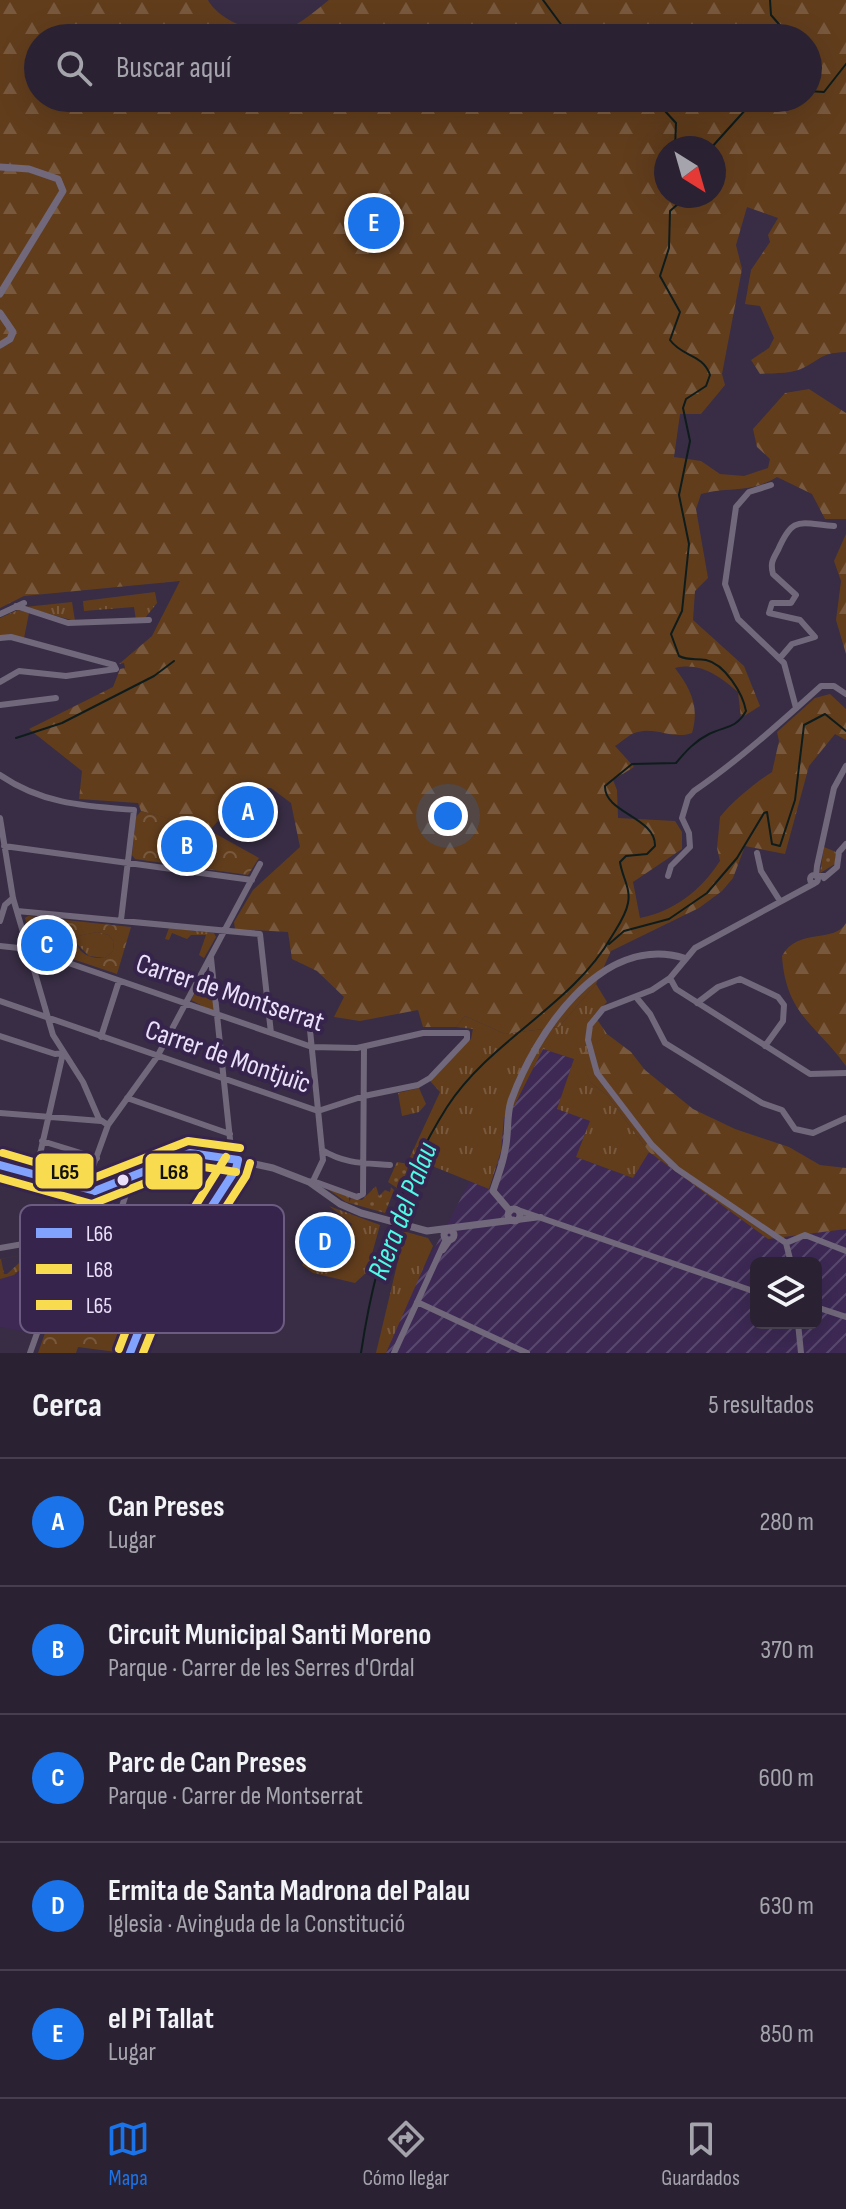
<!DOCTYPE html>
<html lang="es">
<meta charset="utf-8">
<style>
body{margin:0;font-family:"Sofia Sans Condensed",sans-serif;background:#322a3b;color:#f1f3f6}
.controls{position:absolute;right:24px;bottom:24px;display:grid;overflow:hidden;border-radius:12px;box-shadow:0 8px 32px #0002}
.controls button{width:72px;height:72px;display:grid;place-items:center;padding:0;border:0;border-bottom:2px solid #463f4e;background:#2a2233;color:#f1f3f6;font:40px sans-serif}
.compass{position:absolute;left:654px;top:136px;width:72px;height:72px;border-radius:50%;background:#2a2233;box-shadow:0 8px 32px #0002;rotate:143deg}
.you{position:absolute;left:448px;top:816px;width:28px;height:28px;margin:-20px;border:6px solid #fff;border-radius:50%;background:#1a73e8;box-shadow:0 0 0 12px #1a73e833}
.badge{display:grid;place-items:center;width:52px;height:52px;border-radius:50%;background:#1a73e8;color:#fff;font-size:26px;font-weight:700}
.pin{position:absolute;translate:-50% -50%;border:4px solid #fff;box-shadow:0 2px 8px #0006}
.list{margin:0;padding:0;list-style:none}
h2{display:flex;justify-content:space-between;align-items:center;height:104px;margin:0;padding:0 32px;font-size:34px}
h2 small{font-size:26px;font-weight:400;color:#a5a4ac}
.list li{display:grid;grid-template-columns:52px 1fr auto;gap:24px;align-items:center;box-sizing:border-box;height:128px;padding:0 32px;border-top:2px solid #463f4e}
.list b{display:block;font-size:30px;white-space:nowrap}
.list p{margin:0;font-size:26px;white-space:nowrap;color:#a5a4ac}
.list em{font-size:26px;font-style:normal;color:#a5a4ac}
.icon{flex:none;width:44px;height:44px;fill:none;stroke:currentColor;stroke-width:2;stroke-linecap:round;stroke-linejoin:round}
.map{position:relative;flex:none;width:846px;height:1353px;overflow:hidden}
.search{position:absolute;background:#2a2233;box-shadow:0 8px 32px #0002;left:24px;right:24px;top:24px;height:88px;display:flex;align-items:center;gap:20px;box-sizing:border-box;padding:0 28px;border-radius:44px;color:#a5a4ac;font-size:30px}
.sheet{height:744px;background:#2a2233}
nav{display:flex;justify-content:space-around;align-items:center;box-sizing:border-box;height:112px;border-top:2px solid #463f4e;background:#2a2233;font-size:22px;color:#a5a4ac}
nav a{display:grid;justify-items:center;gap:4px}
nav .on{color:#1a73e8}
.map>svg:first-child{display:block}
</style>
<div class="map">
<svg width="846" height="1353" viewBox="0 0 846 1353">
<defs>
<pattern id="industrial-furrows" width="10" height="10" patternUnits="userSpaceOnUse" patternTransform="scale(2)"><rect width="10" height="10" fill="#3d2954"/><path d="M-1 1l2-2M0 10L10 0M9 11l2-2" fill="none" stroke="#59486e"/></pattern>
<pattern id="grass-tufts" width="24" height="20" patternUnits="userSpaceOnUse" patternTransform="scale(2)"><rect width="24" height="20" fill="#613d1c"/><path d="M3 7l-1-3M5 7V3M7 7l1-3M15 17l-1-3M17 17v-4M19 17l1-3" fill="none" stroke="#78593e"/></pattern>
<pattern id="forest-firs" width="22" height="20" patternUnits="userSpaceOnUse" patternTransform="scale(2)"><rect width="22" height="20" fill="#613d1c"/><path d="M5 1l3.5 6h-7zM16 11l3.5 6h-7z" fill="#78593e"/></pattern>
<pattern id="park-crowns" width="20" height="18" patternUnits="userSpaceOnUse" patternTransform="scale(2)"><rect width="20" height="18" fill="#613d1c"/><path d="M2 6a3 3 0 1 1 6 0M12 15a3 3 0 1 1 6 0" fill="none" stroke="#78593e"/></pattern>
<pattern id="garden-dots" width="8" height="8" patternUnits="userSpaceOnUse" patternTransform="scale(2)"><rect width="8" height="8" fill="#613d1c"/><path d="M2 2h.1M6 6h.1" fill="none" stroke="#78593e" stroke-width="1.8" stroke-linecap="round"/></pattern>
</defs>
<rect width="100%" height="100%" fill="#382d44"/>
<!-- built -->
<path fill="#3d2954" d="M53 1253 29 1333 0 1327V1279L14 1275 34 1257Z"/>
<!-- industrial -->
<path fill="url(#industrial-furrows)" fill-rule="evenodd" d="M543 1049 574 1059 557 1109 590 1121 576 1157 632 1178 649 1152 768 1239 846 1229V1353H379L470 1181 490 1189 501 1151 504 1117 512 1110ZM756 1263H816V1323H756Z"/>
<!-- grass -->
<path fill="url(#grass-tufts)" d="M155 592 157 603 145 618 136 620 134 607 84 611 83 601Z
M72 602 75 621 25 607Z
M18 610 29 613 24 638 0 636V618Z
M169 928 214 933 216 937 204 958 199 955 206 935H191L187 939 172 933 169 940 165 939Z
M97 932 109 935 114 942 113 951 105 958 89 956 73 940V937Z
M209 980 214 1008 212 1011 191 1000 201 983 206 985Z
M596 984 607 1002 594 1015 607 1034 579 1057 591 1083 607 1095 649 1152 633 1178 576 1157 590 1121 557 1109 574 1059 543 1049 512 1110 504 1117 501 1151 489 1189 410 1157 440 1092 430 1081 471 1039 473 1029 456 1027 465 1016 505 1034 559 1027Z
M419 1088 426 1104 419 1112 402 1116 398 1093Z
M99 1197 102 1205 97 1220H86L82 1233 77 1232 80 1225 74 1228 83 1213 90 1212Z
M105 1197 118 1207 107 1234 101 1232V1216L109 1212 104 1205Z
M329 1206 380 1225 367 1272 355 1283 313 1273 302 1265 309 1257 324 1266 333 1252 329 1249 338 1227 349 1231 352 1224Z
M399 1230 428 1238 433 1246 386 1353H376L401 1248Z"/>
<!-- forest -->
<path fill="url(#forest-firs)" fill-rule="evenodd" d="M0 0H208C220 22 262 38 287 29 302 23 316 10 329 0H846V352C822 353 824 357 805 367 793 374 774 373 760 374L751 360 769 348 774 338 760 306 745 304 751 270 770 242 768 235 778 218 747 207 736 245 742 269 722 374 725 385 701 414H680L674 457 701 461 720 474 744 476 768 468 770 459 757 447 753 429 785 393 809 389 846 413V519H825L812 494 777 477C749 494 730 486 701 494L696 509 708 578 695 591 693 620 744 666 760 706 741 718 738 692C719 676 701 662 675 668 690 688 700 706 692 733 672 740 658 727 638 732 630 733 622 742 615 746L634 767 613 780 617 790 618 818 675 821 682 832V849L633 882 640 918C675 911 701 890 720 861L717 848 720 817C732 802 756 782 772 772L779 741 777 732 815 698 830 694 846 709V740L835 734 809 766 785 854 745 846 733 878 722 891 699 908 611 951 596 984 559 1027 505 1034 465 1016 456 1027H423L418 1010 360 1021 334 1017 344 997 317 971 292 959 288 932 235 929 234 922 253 890 300 847 291 803 271 788H247L210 830 141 811 138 803 79 799 82 771 29 729 113 687 120 669 125 668 124 663 119 664 152 636 180 581 24 596 0 608ZM38 38H808V98H38ZM666 148H714V196H666Z
M846 534V654L836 620 841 581 834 561Z
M846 923V1066C816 1024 786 1015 782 956 798 927 834 944 846 923Z
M607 1034 631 1052 645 1070 693 1109 735 1129 789 1147 820 1165 846 1168V1229L768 1239 649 1152 607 1095 591 1083 578 1057Z"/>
<!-- park -->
<path fill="url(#park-crowns)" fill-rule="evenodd" d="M141 811 205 828 259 858 248 875 135 859 132 855 136 817Z
M28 916 131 927 117 974 34 946 25 918ZM97 932 109 935 114 942 113 951 105 958C85 959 77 950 74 937Z
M190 1158 197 1171 172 1184 165 1171Z
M40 1252 14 1275 0 1279V1259ZM29 1254 7 1274H4L1 1259Z
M50 1319 131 1335 124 1353 78 1347 76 1353H38Z"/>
<!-- garden -->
<path fill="url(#garden-dots)" d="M824 847 836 852 835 864 820 873Z
M397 1162 409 1164 400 1190 388 1182Z
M376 1186 379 1196 385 1190 390 1192 391 1187 394 1190 385 1213 346 1202 325 1187 349 1197V1202L351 1198 362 1200Z"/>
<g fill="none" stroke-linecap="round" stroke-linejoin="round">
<!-- stream -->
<path stroke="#0f1c1c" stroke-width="2" d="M543 0 571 38
M770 0 771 15 791 38
M808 91 824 92 846 64
M653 98 676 123 675 148
M711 148 756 98
M16 738 62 723 154 676 174 661
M609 944 624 931 669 919 707 893 737 858 764 813 767 812 772 844 780 846 795 800 804 725 825 714 846 731
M361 1353C374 1265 399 1183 447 1107 491 1039 572 1006 612 936 618 926 626 915 628 903 631 888 622 877 620 862L626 856 647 854 655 846C656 817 604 813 605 786L632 764 676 763C686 751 695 741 709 734 725 726 736 729 746 711 743 694 725 664 706 660 696 658 689 661 679 656L671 634 682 611 689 544 679 495 690 441 683 408 686 399 706 386 710 375C703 354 682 357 670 340L680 312 660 276 669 248 670 211 687 196"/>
<!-- minor -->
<path stroke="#71687b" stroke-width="6" d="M771 485 749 492 736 507 725 584 738 619 784 663 796 708
M16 606 68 623 149 620
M0 614 24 603
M0 638 11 637 114 665 116 669 66 676 19 671 0 682
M780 658 792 644 815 637 800 620 769 613 772 603H791L796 595 773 574C770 563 773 559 778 550 793 516 798 523 834 526
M0 705 56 698
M0 775C42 804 85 806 134 810L121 920
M0 818 13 898 53 1035 83 1082 99 1119 108 1125
M4 846 252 880
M757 853 761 871 780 901
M810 879a4 4 0 1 1 8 0a4 4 0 1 1-8 0Z
M668 876 671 866 690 847 689 833 682 818 688 798 694 791C739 760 780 723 821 686H834L846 694
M826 876H816L817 866 834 788 846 766
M824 878 837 867 839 852 846 844
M17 911 260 934 271 1033
M0 921 5 905 13 898
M0 946 28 949 312 1047 357 1048 423 1033H467V1039L430 1078 418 1085 364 1096 318 1111 0 1001
M211 958 232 1158
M670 978 676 989 810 1074 846 1073
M636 997 650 1014 665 1043 762 1103 782 1110 795 1129 813 1133 846 1118
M697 1003 718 987 740 979 778 997 784 1005 783 1021 765 1046
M310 1030 323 1160 313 1181
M0 1036 55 1054 63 1053 38 1163 31 1173
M101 1037 119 981
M127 1098 230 1134
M0 1113 101 1121
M42 1141 97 1158
M322 1150C345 1164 364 1163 390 1165
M309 1182 313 1181 357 1197 363 1194 364 1047
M87 1183 108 1125 157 1057 260 864
M518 1210 756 1292
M517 1220 541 1217
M786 1243 677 1169 652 1145 597 1073 588 1040 590 1025 603 1009 652 990 670 978 695 948 815 883
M786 1243 805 1235 846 1251
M786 1243 791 1263
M0 1248 63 1237
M443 1250 450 1240
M51 1294 145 1312
M92 1301 132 1175
M417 1302 527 1353
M816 1307 846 1317
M798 1323 801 1353
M30 1353 51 1294 65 1232 94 1192
M130 1353 151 1300 236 1169 238 1160
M394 1353 446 1239"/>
<!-- tertiary -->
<path stroke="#71687b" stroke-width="7" d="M0 167 29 169 58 179 63 191 0 294
M0 313 13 332 10 339 0 345
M0 1165 95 1191
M79 1185 91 1181 105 1184
M95 1191 179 1156 198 1152 273 1168 309 1182 340 1204 361 1213 427 1231 513 1220
M508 1215a6 6 0 1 1 12 0a6 6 0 1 1-12 0Z
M510 1211 493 1191C497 1178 503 1164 505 1150 509 1134 506 1117 511 1101 535 1035 600 933 684 958
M444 1235a5 5 0 1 1 10 0a5 5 0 1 1-10 0Z"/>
<!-- bus-1 casing -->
<g stroke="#37244d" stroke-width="14">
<path id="bus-1" d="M0 1165 95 1191
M95 1191 190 1153 238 1160
M130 1353 151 1300 236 1169 238 1160"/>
</g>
<!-- bus-2 casing -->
<g stroke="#37244d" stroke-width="14">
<path id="bus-2" d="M0 1178 92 1204 191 1165 236 1172
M143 1353 162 1306 246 1176 250 1163"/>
</g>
<!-- bus-3 casing -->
<g stroke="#37244d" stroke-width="14">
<path id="bus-3" d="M3 1153 91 1179 188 1141 240 1148
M119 1349 140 1294 226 1157"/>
</g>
<!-- bus-1 -->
<use href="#bus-1" stroke="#81a3fe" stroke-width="8"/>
<!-- bus-2 -->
<use href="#bus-2" stroke="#f9db4f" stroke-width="8"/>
<!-- bus-3 -->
<use href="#bus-3" stroke="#f9db4f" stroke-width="8"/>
</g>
<!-- markers -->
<circle fill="#eae0fa" stroke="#37244d" stroke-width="3" cx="123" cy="1180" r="7"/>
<g text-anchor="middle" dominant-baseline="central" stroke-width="8" stroke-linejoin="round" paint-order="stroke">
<!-- street labels -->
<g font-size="28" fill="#eae0fa" stroke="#37244d">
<text transform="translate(230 993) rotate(18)">Carrer de Montserrat</text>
<text transform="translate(228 1057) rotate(19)">Carrer de Montjuïc</text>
</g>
<!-- water labels -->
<g font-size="30" font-style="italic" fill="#4dfae6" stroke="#37244d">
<text transform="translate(403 1211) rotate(-69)">Riera del Palau</text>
</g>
</g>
<!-- legend -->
<rect x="20" y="1205" width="264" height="128" rx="12" fill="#37244d" stroke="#6d5c81" stroke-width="2"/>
<rect x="36" y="1228" width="36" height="10" fill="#81a3fe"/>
<rect x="36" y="1264" width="36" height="10" fill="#f9db4f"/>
<rect x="36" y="1300" width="36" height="10" fill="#f9db4f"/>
<g font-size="22" fill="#eae0fa">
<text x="86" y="1241">L66</text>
<text x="86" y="1277">L68</text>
<text x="86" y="1313">L65</text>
</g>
<g stroke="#37244d" stroke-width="3">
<rect x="34" y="1152" width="61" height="38" rx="8" fill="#f9db4f"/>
<rect x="144" y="1152" width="60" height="39" rx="8" fill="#f9db4f"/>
</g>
<g font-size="22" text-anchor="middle" font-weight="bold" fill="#111">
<text x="65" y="1179">L65</text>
<text x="174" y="1179">L68</text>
</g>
</svg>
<div class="controls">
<button><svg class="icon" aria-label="layers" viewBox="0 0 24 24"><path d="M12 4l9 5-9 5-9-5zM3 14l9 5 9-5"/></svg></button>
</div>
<svg class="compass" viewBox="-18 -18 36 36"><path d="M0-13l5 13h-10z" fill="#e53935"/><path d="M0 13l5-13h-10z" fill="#a5a4ac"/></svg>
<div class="you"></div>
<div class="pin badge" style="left:248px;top:812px">A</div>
<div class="pin badge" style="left:187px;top:846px">B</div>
<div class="pin badge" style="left:47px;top:945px">C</div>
<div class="pin badge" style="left:325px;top:1242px">D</div>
<div class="pin badge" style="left:374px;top:223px">E</div>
<div class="search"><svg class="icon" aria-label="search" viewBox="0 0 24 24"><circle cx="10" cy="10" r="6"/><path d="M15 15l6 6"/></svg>Buscar aquí</div>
</div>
<section class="sheet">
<h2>Cerca<small>5 resultados</small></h2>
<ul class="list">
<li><span class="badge">A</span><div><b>Can Preses</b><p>Lugar</p></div><em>280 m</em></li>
<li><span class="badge">B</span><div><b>Circuit Municipal Santi Moreno</b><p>Parque · Carrer de les Serres d'Ordal</p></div><em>370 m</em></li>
<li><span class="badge">C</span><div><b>Parc de Can Preses</b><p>Parque · Carrer de Montserrat</p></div><em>600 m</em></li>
<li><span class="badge">D</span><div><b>Ermita de Santa Madrona del Palau</b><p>Iglesia · Avinguda de la Constitució</p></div><em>630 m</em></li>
<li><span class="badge">E</span><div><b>el Pi Tallat</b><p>Lugar</p></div><em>850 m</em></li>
</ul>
</section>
<nav>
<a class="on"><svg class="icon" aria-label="map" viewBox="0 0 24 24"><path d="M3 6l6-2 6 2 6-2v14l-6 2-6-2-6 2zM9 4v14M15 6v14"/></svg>Mapa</a>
<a><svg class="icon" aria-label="directions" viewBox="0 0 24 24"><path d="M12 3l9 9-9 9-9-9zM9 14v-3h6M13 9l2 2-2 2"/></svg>Cómo llegar</a>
<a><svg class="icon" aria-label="saved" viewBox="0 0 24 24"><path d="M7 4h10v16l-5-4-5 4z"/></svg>Guardados</a>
</nav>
